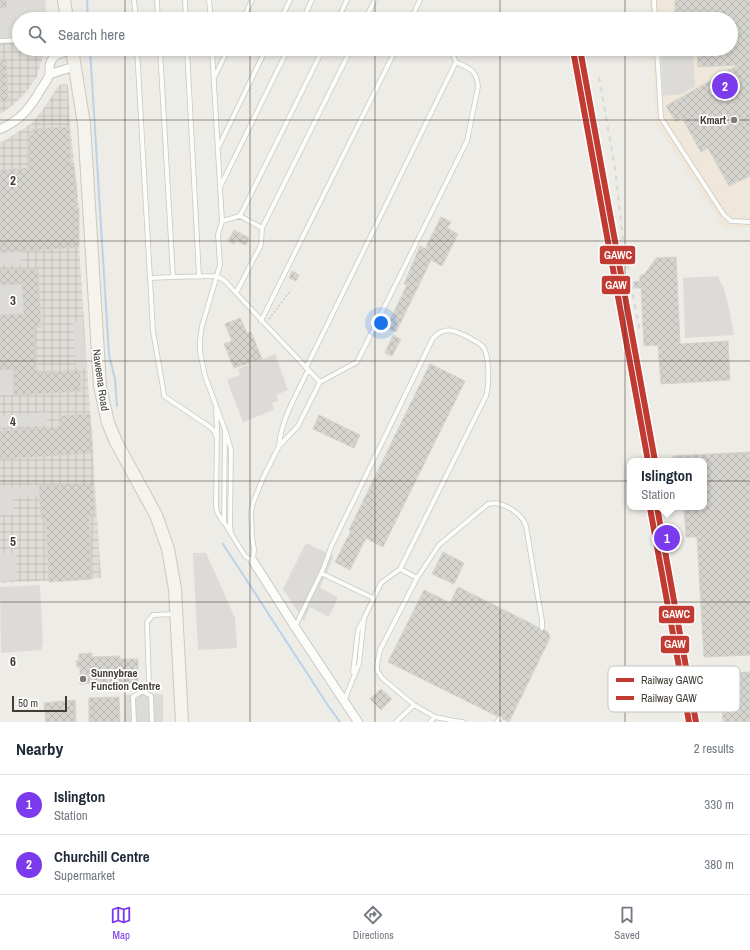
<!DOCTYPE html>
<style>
body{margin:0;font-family:"Archivo Narrow",sans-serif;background:#f2f2f3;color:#1f2937}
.scale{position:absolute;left:12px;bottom:10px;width:55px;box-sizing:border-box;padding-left:4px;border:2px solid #413d34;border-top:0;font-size:11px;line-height:14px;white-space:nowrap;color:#413d34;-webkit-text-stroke:3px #fff;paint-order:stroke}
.you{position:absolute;left:381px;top:323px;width:14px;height:14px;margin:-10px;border:3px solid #fff;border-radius:50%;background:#1a73e8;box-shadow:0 0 0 6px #1a73e833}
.badge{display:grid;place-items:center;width:26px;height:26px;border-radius:50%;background:#7c3aed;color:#fff;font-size:13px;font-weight:700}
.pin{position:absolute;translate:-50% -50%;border:2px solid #fff;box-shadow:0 1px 4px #0006}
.popup{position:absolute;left:627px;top:458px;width:80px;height:52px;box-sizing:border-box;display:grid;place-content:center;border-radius:8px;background:#fff;filter:drop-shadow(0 1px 3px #0005);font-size:13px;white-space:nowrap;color:#747a83}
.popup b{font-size:15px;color:#1f2937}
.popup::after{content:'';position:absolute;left:50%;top:100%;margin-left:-8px;border:8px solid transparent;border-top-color:#fff}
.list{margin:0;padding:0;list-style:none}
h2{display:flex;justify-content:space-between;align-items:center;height:52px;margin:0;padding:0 16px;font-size:17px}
h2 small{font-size:13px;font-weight:400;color:#747a83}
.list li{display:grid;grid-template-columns:26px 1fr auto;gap:12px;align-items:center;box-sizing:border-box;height:60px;padding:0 16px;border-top:1px solid #e0e1e3}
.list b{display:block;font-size:15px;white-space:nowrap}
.list p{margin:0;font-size:13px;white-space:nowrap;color:#747a83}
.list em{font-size:13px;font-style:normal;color:#747a83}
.icon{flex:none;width:22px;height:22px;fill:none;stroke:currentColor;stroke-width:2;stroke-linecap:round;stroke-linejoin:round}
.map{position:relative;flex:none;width:750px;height:722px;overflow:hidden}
.search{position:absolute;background:#fff;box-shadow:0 2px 6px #0003;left:12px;right:12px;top:12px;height:44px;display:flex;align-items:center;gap:10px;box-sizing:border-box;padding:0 14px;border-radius:22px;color:#747a83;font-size:15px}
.sheet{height:172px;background:#fff}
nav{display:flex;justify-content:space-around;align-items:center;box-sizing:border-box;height:56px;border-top:1px solid #e0e1e3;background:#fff;font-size:11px;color:#747a83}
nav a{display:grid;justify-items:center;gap:2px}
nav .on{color:#7c3aed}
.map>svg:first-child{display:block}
</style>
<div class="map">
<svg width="750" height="722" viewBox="0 0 750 722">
<defs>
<pattern id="industrial-grid" width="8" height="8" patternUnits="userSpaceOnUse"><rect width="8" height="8" fill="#e0ddd8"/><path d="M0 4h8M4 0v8" fill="none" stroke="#c1bfba"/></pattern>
<pattern id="building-cross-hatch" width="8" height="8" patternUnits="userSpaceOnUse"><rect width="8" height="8" fill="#d6d4cf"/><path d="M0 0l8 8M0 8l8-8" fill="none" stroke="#b9b7b2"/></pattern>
</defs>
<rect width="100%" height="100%" fill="#edece7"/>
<!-- commercial -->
<path fill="#efe8da" d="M649 0H750V227L724 228 656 124 652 49H731V19H650Z"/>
<!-- industrial -->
<path fill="url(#industrial-grid)" d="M0 0H45L46 19H19V49H45V50L37 76 27 91 12 106 0 114Z
M65 84 68 85 70 124 79 207V247L101 578 0 583V142L4 141 32 123 44 108 59 85Z"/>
<!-- parking -->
<path fill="#dcdbd7" d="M6 0H45L46 19H19V37L0 38V8H7Z
M661 49H693L695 86 682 94 663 96Z
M0 252H21V265H0Z
M718 276 724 289 730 312 734 335 685 338 683 278Z
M22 284 24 314 0 315V285Z
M83 322 86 368 76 369 73 322Z
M275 354 288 390 276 395 278 401 272 403 274 410 243 422 227 380 240 375 238 369Z
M13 369 14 395H0V370Z
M47 412V425L0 428V416Z
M0 485 6 487 41 486V496L13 498 14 514 0 515Z
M306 543 334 556 320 588 338 597 329 617 310 607 304 621 283 589Z
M0 553H16L17 580 0 581Z
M193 553H206L235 618 237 648 198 650Z
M40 585 43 644 41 650 1 653 0 587Z
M163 694V722H124V695Z"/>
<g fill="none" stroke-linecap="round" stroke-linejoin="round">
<!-- stream -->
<path stroke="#bbd3e7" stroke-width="2" d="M87 0 88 19
M90 49 109 355 115 379 117 406
M223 544 329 707 340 722"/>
</g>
<!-- building -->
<path fill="url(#building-cross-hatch)" stroke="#d5d3cd" d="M0 0H6L7 8H0Z
M675 0H750V176L729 186 708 148 701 152 682 118 676 122 666 106 738 65 698 67 697 49H731V19H696V13H675Z
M0 59H6L8 101 0 102Z
M69 127 71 166H74L76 208H79V247L0 253V170L29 168 27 136 33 135V129Z
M441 217 451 222 447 228 458 234 442 266 431 260 396 332 386 328 407 285 404 284 420 246 425 249Z
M234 230 249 238 246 245 236 241 234 244 228 241Z
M676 257 680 344 728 341 730 380 661 384 658 345 644 346 641 288H634V282L640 281V275H644L656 258Z
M38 269 41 327H34L37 373 80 370 81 391 14 395 13 369 0 370V315L24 314 22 284 0 285V270Z
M292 271 299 275 296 281 289 278Z
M240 318 247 333 251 332 262 359 234 368 224 344 232 341 225 324Z
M393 335 401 339 392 356 385 353Z
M430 364 465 381 383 547 366 538 350 570 335 562 351 531 349 530 387 452Z
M90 414 93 453 0 459V431L59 427V416Z
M319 415 360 435 354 448 313 429Z
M750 452V655L704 657 697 537H686L684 507H704V461H673V456Z
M93 482 95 515 89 516 92 579 49 582 46 519H41L39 486Z
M443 552 464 563 454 584 432 574Z
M458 587 538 627 541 631 545 630 548 632 550 638 509 722 503 719 502 715 497 716 388 662 424 590 450 603Z
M92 653V657L120 656V659H138V684L96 685V683L80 684V667H77L76 661H79V654Z
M750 672V722H723L721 674Z
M381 689 392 699 381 710 370 699Z
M119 697 120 722H89V698Z
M75 700 76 722H46L44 703Z"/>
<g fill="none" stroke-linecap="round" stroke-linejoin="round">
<!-- lane casing -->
<g stroke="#c9c8c3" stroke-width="5.5">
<path id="lane" d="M134 0 136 19
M157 0 158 19
M185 0 186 19
M209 0 211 19
M654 0 655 19
M412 15 420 19
M243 19 252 0
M281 19 290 0
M303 19 312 0
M338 19 347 0
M365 19 375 0
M411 19 420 0
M0 41 19 40
M137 49 153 331 163 388 164 396 210 427 214 431 217 438
M187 49 199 276
M212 49 222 221 218 235 220 265 202 326 200 340V352L205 376 225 430 224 522 245 556 253 561 254 549 252 537 251 512 253 503 263 478 279 446 298 426 320 382 357 362 467 141 478 87C477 70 470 69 456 62L306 368
M450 49 456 62
M657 49 661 118 724 215 731 221 750 222
M215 76 228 49
M219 146 266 49
M220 187 288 49
M240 216 262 228
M222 221 240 216 323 49
M173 277 217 276 225 281 264 323 320 382
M150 278 173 277 160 49
M236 293 261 245 262 228 351 49
M261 321 396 49
M216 409 217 429 216 506 217 512 223 522
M226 432 231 450 230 524 231 533
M279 446C281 419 297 394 308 370
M400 569 417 578
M321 573 373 598
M295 627 324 567 331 547 433 338C446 325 456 331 470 338 474 341 480 343 483 347 490 356 489 386 486 396L400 569 381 583 364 618 359 664 344 701
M353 672 358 630 362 622
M142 691 149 684 147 622 153 615 175 614
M414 705 435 717 455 721
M134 722 133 697 142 691 151 696 152 722
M396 722 414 705 382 678 377 670V665L380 650 417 578 439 545 488 504C501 500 522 513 526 526L542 621V628
M430 722 435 717
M454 722 455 721 463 722
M497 722 500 718"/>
</g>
<!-- street casing -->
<g stroke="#c9c8c3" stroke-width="10">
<path id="street" d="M50 74 76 66
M0 129C20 121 31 107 41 89 44 85 47 80 49 76 51 69 47 65 53 58 57 53 66 52 72 50
M253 561 295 627 358 722"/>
</g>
<!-- secondary casing -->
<g stroke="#cbc9be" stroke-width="14">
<path id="secondary" d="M64 0 67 19
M72 49 84 124 100 386 108 423 116 442 156 515 168 549 175 589 182 722"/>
</g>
<!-- path -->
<path stroke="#cbcac6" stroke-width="1.5" stroke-dasharray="2 2" stroke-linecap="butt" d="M269 319 291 290"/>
<!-- lane -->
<use href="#lane" stroke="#fcfcfb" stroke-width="4"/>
<!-- street -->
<use href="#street" stroke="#fcfcfb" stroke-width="8"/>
<!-- secondary -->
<use href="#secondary" stroke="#f4f3ed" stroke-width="12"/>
<!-- rail -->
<path stroke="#d8d8d7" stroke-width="2" stroke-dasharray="5 5" stroke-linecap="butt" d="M599 77 615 168 623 241 640 333"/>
<!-- rail-1 casing -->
<g stroke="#fff" stroke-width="9">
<path id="rail-1" d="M580 49 655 461
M657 507 696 722"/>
</g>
<!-- rail-2 casing -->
<g stroke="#fff" stroke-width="9">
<path id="rail-2" d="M573 50 648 461
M650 508 689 722"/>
</g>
<!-- rail-1 -->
<use href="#rail-1" stroke="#c23b33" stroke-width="6"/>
<!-- rail-2 -->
<use href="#rail-2" stroke="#c23b33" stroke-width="6"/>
</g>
<!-- grid -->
<path fill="none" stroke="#413d34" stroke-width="1" stroke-opacity="0.55" d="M125 0V19M250 0V19M375 0V19M500 0V19M625 0V19M125 49V722M250 49V722M375 49V722M500 49V722M625 49V722M0 120H750M0 241H750M0 361H750M0 481H750M0 602H750"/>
<!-- markers -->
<g fill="#7d7a73" stroke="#fff" stroke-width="1.5">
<circle cx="734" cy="120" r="4"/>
<circle cx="83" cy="679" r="4"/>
</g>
<g text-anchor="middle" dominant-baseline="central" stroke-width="3.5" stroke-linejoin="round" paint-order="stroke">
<!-- poi labels -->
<g font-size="11" font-weight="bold" fill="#413d34" stroke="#fff" text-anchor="end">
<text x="726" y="120">Kmart</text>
<text x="91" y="673" text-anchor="start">Sunnybrae<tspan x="91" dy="13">Function Centre</tspan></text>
</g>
<!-- street labels -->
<g font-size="11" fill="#413d34" stroke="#fff">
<text transform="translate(101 380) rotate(82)">Naweena Road</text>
</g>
</g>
<!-- legend -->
<rect x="608" y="666" width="132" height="46" rx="6" fill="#fff" stroke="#c6c5c2" stroke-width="1"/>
<rect x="616" y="678" width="18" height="4" fill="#c23b33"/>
<rect x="616" y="696" width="18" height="4" fill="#c23b33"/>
<g font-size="11" fill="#413d34">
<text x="641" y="684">Railway GAWC</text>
<text x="641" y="702">Railway GAW</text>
</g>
<g font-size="13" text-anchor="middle" font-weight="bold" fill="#413d34" stroke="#fff" stroke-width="3.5" stroke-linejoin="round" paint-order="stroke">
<text x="13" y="185">2</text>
<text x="13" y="305">3</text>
<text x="13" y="426">4</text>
<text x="13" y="546">5</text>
<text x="13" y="666">6</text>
</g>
<g stroke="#fff" stroke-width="1.5">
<rect x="599" y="245" width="37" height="20" rx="4" fill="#c23b33"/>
<rect x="601" y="275" width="30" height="20" rx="4" fill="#c23b33"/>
<rect x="658" y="605" width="37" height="19" rx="4" fill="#c23b33"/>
<rect x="660" y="635" width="30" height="19" rx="4" fill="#c23b33"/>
</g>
<g font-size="11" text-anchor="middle" font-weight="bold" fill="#fff">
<text x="618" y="259">GAWC</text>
<text x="616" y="289">GAW</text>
<text x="676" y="618">GAWC</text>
<text x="675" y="648">GAW</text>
</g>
</svg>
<div class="scale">50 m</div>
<div class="you"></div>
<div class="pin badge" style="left:667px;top:538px">1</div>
<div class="popup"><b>Islington</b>Station</div>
<div class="pin badge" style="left:725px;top:86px">2</div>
<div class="search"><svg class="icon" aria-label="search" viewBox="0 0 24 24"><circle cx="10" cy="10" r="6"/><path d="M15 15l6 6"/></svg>Search here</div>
</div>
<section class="sheet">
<h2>Nearby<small>2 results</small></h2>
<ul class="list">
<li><span class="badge">1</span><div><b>Islington</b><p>Station</p></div><em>330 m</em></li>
<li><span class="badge">2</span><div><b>Churchill Centre</b><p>Supermarket</p></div><em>380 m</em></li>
</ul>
</section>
<nav>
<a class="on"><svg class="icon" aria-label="map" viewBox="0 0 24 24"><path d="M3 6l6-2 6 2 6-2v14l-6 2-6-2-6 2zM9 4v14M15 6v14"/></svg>Map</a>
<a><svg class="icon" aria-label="directions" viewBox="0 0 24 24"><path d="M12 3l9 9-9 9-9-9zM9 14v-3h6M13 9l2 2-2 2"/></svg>Directions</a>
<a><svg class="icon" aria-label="saved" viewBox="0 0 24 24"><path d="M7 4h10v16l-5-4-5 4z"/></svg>Saved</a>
</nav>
